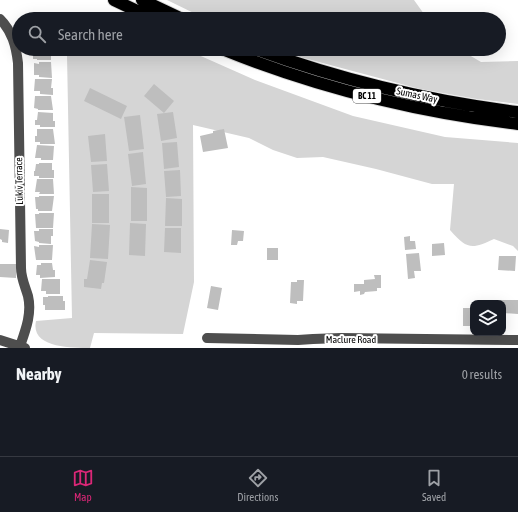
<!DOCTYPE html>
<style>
body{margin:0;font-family:"Asap Condensed",sans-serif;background:#242831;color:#f1f3f6}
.controls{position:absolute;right:12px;bottom:12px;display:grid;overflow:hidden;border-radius:8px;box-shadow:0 4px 16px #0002}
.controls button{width:36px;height:36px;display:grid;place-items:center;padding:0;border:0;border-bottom:1px solid #363941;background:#171b24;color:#f1f3f6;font:20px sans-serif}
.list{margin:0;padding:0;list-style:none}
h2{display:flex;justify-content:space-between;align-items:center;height:52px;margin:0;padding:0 16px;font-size:17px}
h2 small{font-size:13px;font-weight:400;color:#9ea1a6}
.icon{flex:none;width:22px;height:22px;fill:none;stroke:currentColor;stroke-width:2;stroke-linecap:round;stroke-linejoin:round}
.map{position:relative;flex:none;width:518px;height:348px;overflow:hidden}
.search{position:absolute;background:#171b24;box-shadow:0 4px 16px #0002;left:12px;right:12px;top:12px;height:44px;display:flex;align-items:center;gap:10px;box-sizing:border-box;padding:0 14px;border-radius:22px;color:#9ea1a6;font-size:15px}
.sheet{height:108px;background:#171b24}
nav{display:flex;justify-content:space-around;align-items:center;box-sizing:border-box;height:56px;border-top:1px solid #363941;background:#171b24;font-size:11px;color:#9ea1a6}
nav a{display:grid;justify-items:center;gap:2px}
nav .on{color:#db2777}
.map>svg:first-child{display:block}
</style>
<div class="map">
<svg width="518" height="348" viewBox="0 0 518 348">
<rect width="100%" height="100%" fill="#fff"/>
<!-- green -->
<path fill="#d5d5d5" d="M167 0H414L424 14 446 19H206Z
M94 49H185L255 80 353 116 445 137 518 143V251L513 246 494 239C471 250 467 249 450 230L454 184H432L376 169 323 157 297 158 273 150 249 138 193 125 194 282 183 334 94 333 90 348C71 348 30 348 36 321L72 318 67 55H108Z
M277 49H463L464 52 481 62 518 61V104L477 99 420 89 289 54Z"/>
<!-- building -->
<path fill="#bebebe" d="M33 49H50V52H51V60H37V59H33Z
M39 62H51L52 78 39 77V75H34V63L39 64Z
M35 79H52L51 88H53V95L40 94V91H34Z
M154 84 174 101 164 113 144 96Z
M90 88 127 106 121 119 84 101Z
M35 96H51L53 110H38V109L34 108Z
M38 112 53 113V121H55V127H40V125H35V120H37Z
M173 112 177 138 161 141 157 114Z
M140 115 144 149 129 151 124 117Z
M37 129H53L55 144H40V142H35V136H37Z
M224 129 228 148 203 152 200 136 213 133V131Z
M105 134 107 161 91 162 88 136Z
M177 142 179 167 164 169 162 143Z
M37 145 54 146 53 160H41V158H35Z
M143 152 146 184 132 186 128 154Z
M39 163H52V170H54V178H39V176H34V171H35L36 164H39Z
M107 164 109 191 93 192 91 165Z
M180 170 181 196 166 197 164 171Z
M37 179H53L54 194H39L40 192H35Z
M131 187 147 188V221H131Z
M92 194H109V223H92Z
M39 196H54L52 211H38V209H36L35 197H39Z
M166 198 182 199V226H165Z
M39 213H54L53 228H36L35 214H39Z
M130 223 146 224 145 256 129 255Z
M92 224 110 225 108 259 90 258Z
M165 228H181V253L164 252Z
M0 229 9 230 8 243 2 242V240L0 239Z
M39 229H53V236H51V244L39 243V242L35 241 34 231H39Z
M232 230 244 231 243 241H238L237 245H231Z
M410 236V241H415L416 249 405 250 404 237Z
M444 243 445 255 432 256V244Z
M39 245H53L52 260H36L34 246 39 247Z
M267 248H278V260H267Z
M419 253 421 271H414L415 278 408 279 406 254Z
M499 256H516L515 271 498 270Z
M90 260 107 262 104 283H102L101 289 84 287V279H87Z
M41 263H52L53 270H55V277L40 278V275H36L37 265H41Z
M0 264H16V278L0 277Z
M374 275H381V288H377V291L365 292 364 294 360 295V291L354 292V284H364V280L375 279Z
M42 279H60V294H46V291H41Z
M297 280H304L303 301H297V304L290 303 291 282H297Z
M211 286 222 288 218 310 207 308Z
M48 296H63V301H65V310H45V305H43V297H48Z
M499 300H518V314L503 313V303H499Z
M463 308H473V326H463Z"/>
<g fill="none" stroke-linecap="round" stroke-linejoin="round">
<!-- highway casing -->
<g stroke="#dbdbdb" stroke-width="14">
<path id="highway" d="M114 0 154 19
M142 0 182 19
M222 49C316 87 417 112 518 124
M256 49C341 80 428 101 518 112"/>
</g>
<!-- minor -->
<path stroke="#4e4e4e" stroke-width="10" d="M0 19C12 31 16 46 18 63L21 268C21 278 25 286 28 296 32 313 26 329 20 346
M207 338 298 340 313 339 341 338 518 340
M0 340 25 348"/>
<!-- highway -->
<use href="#highway" stroke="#000" stroke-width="12"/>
</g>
<g text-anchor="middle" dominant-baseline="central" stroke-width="4" stroke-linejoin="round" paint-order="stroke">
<!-- shield labels -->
<rect fill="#fff" stroke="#4c4c4c" stroke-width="1" x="353" y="89" width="28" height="14" rx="3"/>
<g font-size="9" font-weight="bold" fill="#000">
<text x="367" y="96">BC 11</text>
</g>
<!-- street labels -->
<g font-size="10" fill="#000" stroke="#fff">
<text transform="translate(417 95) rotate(12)">Sumas Way</text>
<text transform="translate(19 181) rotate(-91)">Lukiv Terrace</text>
<text x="351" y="339">Maclure Road</text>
</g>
</g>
</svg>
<div class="controls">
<button><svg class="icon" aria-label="layers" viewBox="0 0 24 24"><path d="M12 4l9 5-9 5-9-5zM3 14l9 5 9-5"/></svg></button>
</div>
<div class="search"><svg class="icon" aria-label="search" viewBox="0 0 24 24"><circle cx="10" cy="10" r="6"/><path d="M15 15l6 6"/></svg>Search here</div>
</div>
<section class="sheet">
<h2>Nearby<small>0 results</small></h2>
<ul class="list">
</ul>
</section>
<nav>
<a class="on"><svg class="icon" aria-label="map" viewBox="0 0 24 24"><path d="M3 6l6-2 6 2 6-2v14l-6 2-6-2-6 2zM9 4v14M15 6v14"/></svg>Map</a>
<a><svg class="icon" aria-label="directions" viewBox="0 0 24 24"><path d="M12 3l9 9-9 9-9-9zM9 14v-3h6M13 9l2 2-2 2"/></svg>Directions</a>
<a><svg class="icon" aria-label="saved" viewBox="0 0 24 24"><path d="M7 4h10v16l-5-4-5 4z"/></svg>Saved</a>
</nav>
